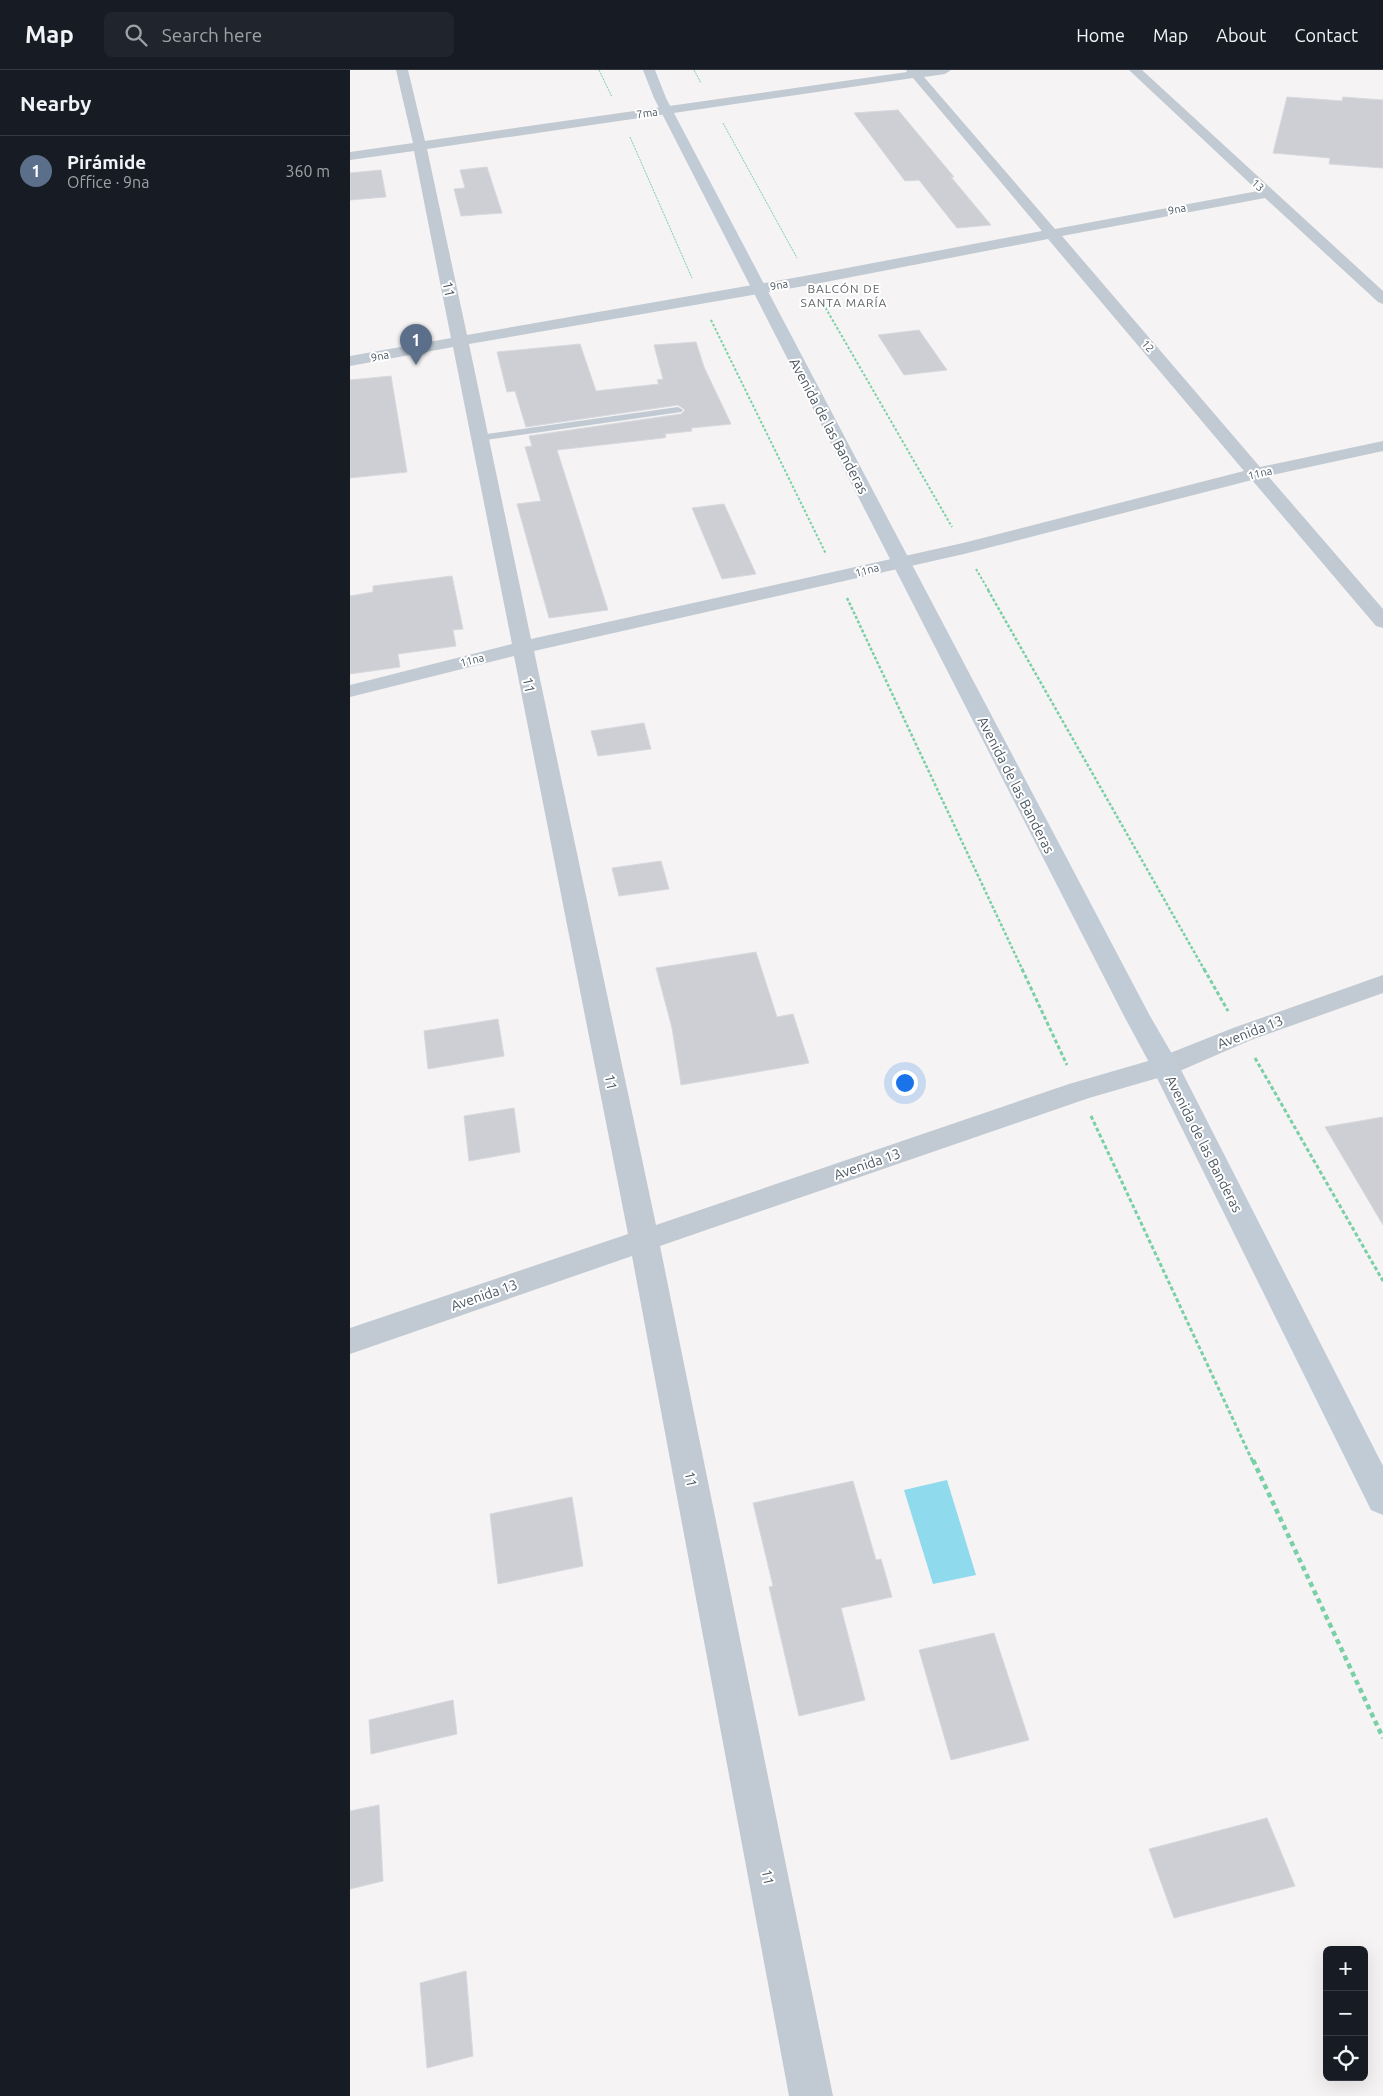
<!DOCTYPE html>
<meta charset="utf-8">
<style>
body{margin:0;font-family:Ubuntu,sans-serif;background:#20242c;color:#f1f3f6}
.controls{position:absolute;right:15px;bottom:15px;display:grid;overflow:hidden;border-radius:8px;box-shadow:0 5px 20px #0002}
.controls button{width:45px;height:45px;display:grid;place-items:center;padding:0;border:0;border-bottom:1px solid #363941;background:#171b24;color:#f1f3f6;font:25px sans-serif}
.you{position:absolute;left:554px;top:1012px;width:18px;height:18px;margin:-12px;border:4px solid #fff;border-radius:50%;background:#1a73e8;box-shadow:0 0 0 8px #1a73e833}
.badge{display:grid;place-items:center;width:32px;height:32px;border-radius:50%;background:#8c9099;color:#fff;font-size:16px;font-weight:700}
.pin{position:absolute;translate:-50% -41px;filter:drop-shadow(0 1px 2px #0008)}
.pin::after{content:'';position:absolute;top:26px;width:18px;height:15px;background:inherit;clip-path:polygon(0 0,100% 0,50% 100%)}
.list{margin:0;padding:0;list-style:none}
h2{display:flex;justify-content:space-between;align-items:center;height:65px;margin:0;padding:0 20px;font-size:21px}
h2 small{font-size:16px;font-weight:400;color:#9ea1a6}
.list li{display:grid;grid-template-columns:32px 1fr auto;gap:15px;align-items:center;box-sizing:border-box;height:70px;padding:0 20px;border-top:1px solid #363941}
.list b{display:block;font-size:19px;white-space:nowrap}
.list p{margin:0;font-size:16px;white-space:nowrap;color:#9ea1a6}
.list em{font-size:16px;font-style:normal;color:#9ea1a6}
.icon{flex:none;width:28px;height:28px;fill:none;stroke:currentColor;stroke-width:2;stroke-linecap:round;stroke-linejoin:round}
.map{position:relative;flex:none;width:1033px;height:2026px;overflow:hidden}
header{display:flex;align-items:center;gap:30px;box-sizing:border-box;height:70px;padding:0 25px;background:#171b24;border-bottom:1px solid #363941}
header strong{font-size:24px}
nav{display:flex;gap:28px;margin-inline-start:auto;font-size:18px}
.search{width:350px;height:45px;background:#20242c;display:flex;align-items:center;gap:12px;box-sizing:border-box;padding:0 18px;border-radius:8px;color:#9ea1a6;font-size:19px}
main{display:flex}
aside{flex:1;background:#171b24}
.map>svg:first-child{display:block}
</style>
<header>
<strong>Map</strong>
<div class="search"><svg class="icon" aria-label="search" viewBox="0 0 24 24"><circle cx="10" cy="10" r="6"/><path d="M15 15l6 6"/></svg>Search here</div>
<nav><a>Home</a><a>Map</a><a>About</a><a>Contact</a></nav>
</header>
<main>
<aside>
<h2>Nearby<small></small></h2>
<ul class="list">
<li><span class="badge" style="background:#5c6f8a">1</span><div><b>Pirámide</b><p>Office · 9na</p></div><em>360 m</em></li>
</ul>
</aside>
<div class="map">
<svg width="1033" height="2026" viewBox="0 0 1033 2026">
<rect width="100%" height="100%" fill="#f5f3f3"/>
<!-- water -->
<path fill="#90daee" d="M597 1410 626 1505 583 1514 554 1420Z"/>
<!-- building -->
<path fill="#cdcfd5" stroke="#d7d9de" d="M937 27 992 31 993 27 1033 30V98L979 94 980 88 923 83Z
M548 40 604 107H601L641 155 607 158 569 110 555 111 504 43Z
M137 97 152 143 111 146 104 119 115 118 110 100Z
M31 100 36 127 0 130V103Z
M569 260 597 300 554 305 528 265Z
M346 272 354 297 381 354 341 358 342 361 315 364 316 367 313 368 207 380 258 540 199 548 167 434 191 431 175 377 182 376 179 366 331 344 335 340 328 335 176 357 165 321 157 322 147 282 230 274 246 321 309 314 307 310 313 309 304 275Z
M41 306 57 402 0 408V310Z
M374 434 406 504 372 509 342 438Z
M102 506 113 559 103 560 106 576 48 584 50 597 0 604V526L23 522V516Z
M294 653 301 679 248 686 241 661Z
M311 791 319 819 269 826 262 798Z
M406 882 427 947 443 944 459 993 331 1015 322 958 306 898Z
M148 949 154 986 78 999 74 961Z
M164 1038 170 1082 119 1091 114 1046Z
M1033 1047V1155L975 1057Z
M503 1411 526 1490 531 1489 542 1527 491 1538 515 1630 449 1646 419 1517 423 1516 403 1433Z
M222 1427 233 1496 148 1514 140 1444Z
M644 1563 679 1670 601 1690 569 1580Z
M103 1630 107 1664 21 1684 19 1650Z
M29 1735 33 1811 0 1819V1741Z
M917 1748 945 1816 824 1848 799 1779Z
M116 1901 123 1986 77 1998 70 1913Z"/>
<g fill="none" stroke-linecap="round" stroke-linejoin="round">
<!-- path-far4 -->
<path stroke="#7ad0a6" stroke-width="1" stroke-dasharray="2 1" stroke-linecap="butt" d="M249 0 262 27
M344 0 351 13
M373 53 447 188
M280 67 342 208"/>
<!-- path-far3 -->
<path stroke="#7ad0a6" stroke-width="2" stroke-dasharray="2.5 2" stroke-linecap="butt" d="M471 230 602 457
M361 250 476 484
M626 499 639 521"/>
<!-- path-far2 -->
<path stroke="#7ad0a6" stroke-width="2.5" stroke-dasharray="3 2" stroke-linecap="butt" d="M638 520 855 901
M497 528 673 901"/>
<!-- path-far1 -->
<path stroke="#7ad0a6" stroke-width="3" stroke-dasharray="4 2.5" stroke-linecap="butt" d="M672 899 717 995
M854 899 878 941
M905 988 1033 1211
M741 1046 903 1392"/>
<!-- path -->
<path stroke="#7ad0a6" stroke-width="4.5" stroke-dasharray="5 4" stroke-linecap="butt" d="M903 1390 1033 1668"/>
<!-- lane -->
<path fill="#c1cad2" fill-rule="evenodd" d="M328 337 333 340 331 342 129 371 124 368 129 365Z"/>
<!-- street -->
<path fill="#c1cad2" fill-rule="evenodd" d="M46 0H58L75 71 557 2 556 0H601L595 4 574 7 705 159 908 121 779 0H792L1033 221V234L1028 232 915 128 712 166 910 397 1033 371V381L918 406 1033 539V558L1026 556 902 410 614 484 184 581 306 1155 719 1014 805 989 883 958 1033 905V923L901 970 825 1003 739 1028 310 1176 483 2026H439L282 1186 0 1284V1258L278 1164 164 586 0 627V615L162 574 103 277 0 296V286L101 268 64 81 0 90V82L63 73ZM563 8 692 161 460 205 117 265 77 79ZM698 169 894 401 613 473 181 569 119 274 460 215Z"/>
<!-- secondary -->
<path fill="#c1cbd6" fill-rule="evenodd" d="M293 0H305L316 28 800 946 829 996 1033 1396V1445L1021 1440 801 996 774 946 304 28Z"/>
</g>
<g text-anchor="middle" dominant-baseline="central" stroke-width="4" stroke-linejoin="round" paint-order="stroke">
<!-- far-street labels -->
<g font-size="11" fill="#4a5661" stroke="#fff">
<text transform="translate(297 43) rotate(-8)">7ma</text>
<text transform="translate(908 115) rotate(43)">13</text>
<text transform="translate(827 139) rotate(-11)">9na</text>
<text transform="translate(429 215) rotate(-10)">9na</text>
<text transform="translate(798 276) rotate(49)">12</text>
<text transform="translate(30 286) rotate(-11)">9na</text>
<text transform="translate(910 403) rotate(-13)">11na</text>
<text transform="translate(517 500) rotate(-15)">11na</text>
<text transform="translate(122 590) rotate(-14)">11na</text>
</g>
<!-- far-neighbourhood labels -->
<g font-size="12" letter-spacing="1" fill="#5f6368" stroke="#fff">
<text x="494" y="218">BALCÓN DE<tspan x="494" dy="14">SANTA MARÍA</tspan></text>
</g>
<!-- street labels -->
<g font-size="14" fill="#4a5661" stroke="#fff">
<text transform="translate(99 219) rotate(79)">11</text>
<text transform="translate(479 356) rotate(62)">Avenida de las Banderas</text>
<text transform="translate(179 615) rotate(78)">11</text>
<text transform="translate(666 715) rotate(63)">Avenida de las Banderas</text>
<text transform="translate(900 962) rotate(-21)">Avenida 13</text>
<text transform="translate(261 1012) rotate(78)">11</text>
<text transform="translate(854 1074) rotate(63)">Avenida de las Banderas</text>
<text transform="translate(517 1094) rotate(-19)">Avenida 13</text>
<text transform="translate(134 1225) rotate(-19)">Avenida 13</text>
<text transform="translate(341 1409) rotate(79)">11</text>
<text transform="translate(418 1807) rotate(79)">11</text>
</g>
</g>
</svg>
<div class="controls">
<button>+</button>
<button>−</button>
<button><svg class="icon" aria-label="locate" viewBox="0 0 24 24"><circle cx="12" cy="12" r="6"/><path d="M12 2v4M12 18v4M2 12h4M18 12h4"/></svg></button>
</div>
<div class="you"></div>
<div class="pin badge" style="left:66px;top:295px;background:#5c6f8a">1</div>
</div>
</main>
